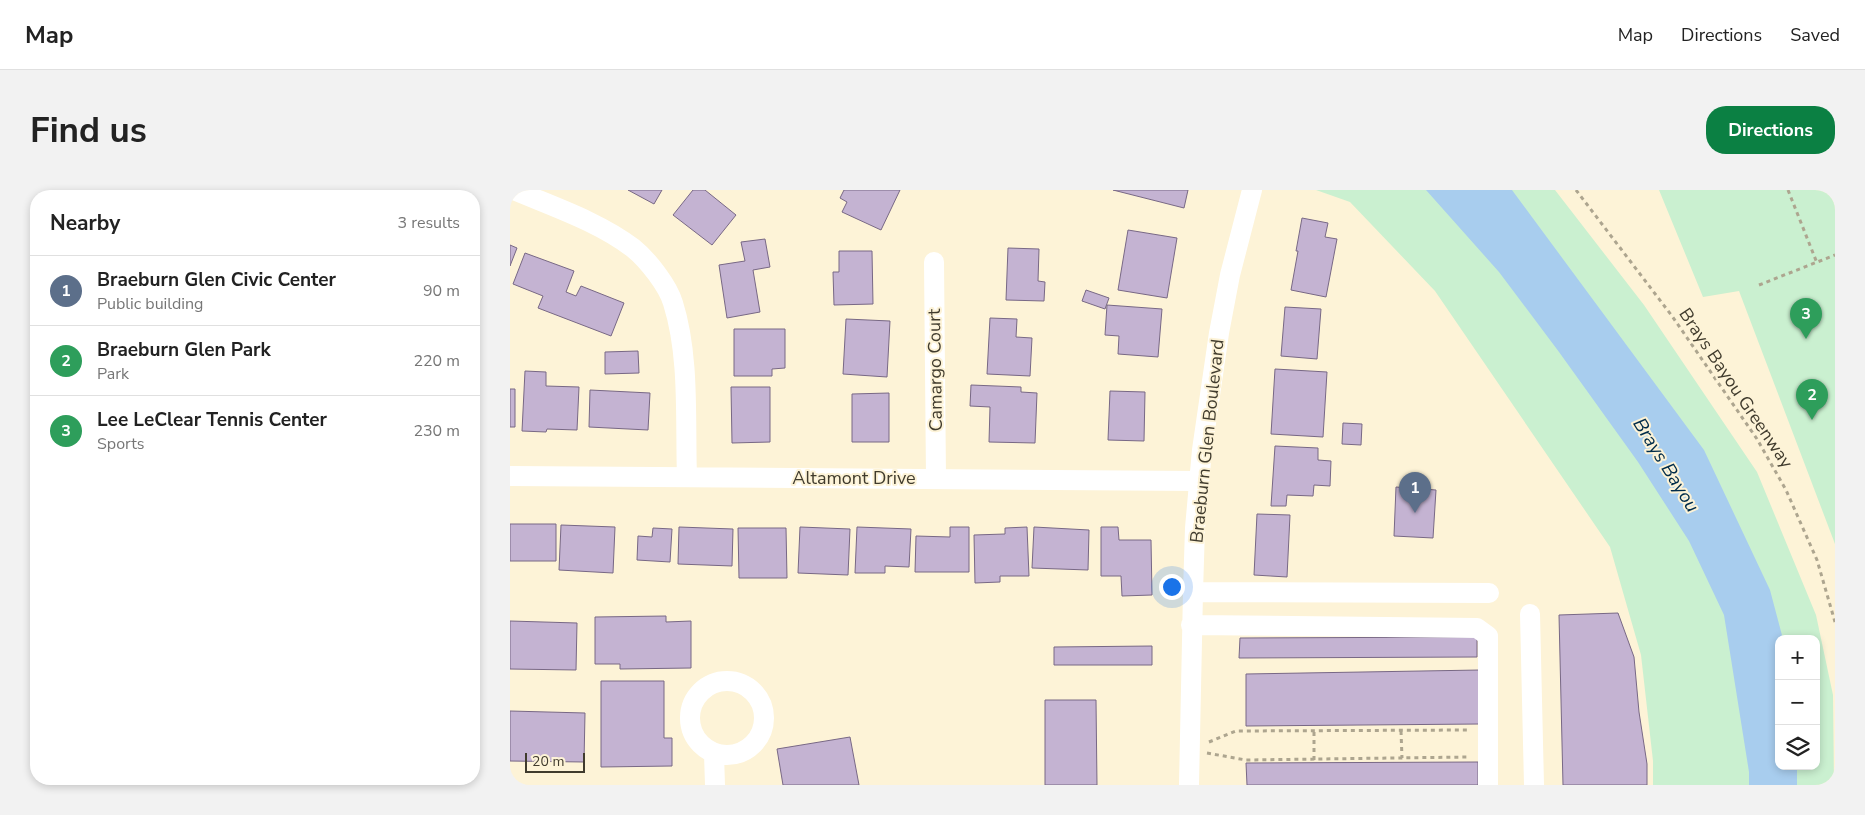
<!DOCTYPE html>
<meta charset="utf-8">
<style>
body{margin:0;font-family:"Nunito Sans",sans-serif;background:#f2f2f2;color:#222}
.controls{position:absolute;right:15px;bottom:15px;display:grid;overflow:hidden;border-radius:10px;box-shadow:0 2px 8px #0003}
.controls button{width:45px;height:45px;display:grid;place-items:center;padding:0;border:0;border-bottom:1px solid #e0e0e0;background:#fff;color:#222;font:25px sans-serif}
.scale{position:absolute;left:15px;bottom:12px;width:60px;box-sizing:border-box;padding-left:5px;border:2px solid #403b2d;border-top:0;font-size:14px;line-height:18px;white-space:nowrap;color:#403b2d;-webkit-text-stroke:4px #fdf3d7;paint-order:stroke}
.you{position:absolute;left:661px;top:396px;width:18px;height:18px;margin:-12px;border:4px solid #fff;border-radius:50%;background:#1a73e8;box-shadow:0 0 0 8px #1a73e833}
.badge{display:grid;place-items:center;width:32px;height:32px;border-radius:50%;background:#0b8043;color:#fff;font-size:16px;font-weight:700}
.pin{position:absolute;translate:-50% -41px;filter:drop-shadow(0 1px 2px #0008)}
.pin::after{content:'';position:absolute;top:26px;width:18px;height:15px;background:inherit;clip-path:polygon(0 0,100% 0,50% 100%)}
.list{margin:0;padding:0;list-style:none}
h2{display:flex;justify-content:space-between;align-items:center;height:65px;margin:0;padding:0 20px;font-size:21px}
h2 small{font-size:16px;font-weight:400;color:#767676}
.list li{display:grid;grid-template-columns:32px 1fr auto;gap:15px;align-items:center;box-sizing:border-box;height:70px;padding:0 20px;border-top:1px solid #e0e0e0}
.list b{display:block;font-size:19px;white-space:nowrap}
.list p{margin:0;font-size:16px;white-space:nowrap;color:#767676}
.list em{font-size:16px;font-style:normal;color:#767676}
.icon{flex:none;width:28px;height:28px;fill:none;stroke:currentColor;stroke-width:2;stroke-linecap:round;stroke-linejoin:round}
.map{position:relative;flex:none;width:1325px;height:595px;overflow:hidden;border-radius:20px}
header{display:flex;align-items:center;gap:30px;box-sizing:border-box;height:70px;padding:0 25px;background:#fff;border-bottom:1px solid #e0e0e0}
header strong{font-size:24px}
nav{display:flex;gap:28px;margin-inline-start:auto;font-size:18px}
.intro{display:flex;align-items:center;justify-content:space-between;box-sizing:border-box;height:120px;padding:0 30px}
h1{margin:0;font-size:35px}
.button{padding:12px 22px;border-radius:20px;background:#0b8043;color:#fff;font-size:18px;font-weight:700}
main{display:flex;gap:30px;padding:0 30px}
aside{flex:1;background:#fff;border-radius:20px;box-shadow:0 2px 8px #0003}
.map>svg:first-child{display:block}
</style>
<header>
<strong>Map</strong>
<nav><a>Map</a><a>Directions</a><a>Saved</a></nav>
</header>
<div class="intro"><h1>Find us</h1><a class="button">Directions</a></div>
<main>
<aside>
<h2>Nearby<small>3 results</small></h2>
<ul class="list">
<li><span class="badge" style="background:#5c6f8a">1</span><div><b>Braeburn Glen Civic Center</b><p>Public building</p></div><em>90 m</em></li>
<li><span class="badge" style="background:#2e9e5b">2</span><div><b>Braeburn Glen Park</b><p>Park</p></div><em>220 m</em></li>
<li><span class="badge" style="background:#2e9e5b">3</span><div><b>Lee LeClear Tennis Center</b><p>Sports</p></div><em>230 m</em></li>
</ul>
</aside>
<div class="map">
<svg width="1325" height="595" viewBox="0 0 1325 595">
<rect width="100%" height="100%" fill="#fdf3d7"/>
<!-- green -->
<path fill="#caf0d0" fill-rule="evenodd" d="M806 0H1045L1134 115 1247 282 1306 425 1323 505 1324 595H1143V571L1131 465 1100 357 925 101 840 12ZM1269 449H1306V576H1269Z
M1149 0H1325V354L1229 101 1193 107Z"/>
<!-- water -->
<path fill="#a8cdee" d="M916 0H1002L1194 260 1260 400 1273 449H1269V576H1287V595H1239V582L1214 425 1179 351 1128 272 1049 162 989 82Z"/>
<!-- building -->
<path fill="#c4b3d2" stroke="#786885" d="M118 0H152L144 14Z
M183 0H195L226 25 202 55 163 25Z
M334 0H390L371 40 332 22 337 12 330 8Z
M603 0H678L674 18Z
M792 28 818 33 815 47 827 49 816 107 781 100 788 61H786Z
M618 40 667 48 657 108 608 100Z
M255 49 260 77 243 80 250 122 217 128 209 75 235 71 231 52Z
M0 55 7 58 0 76Z
M498 58 529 59 528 91 535 92 534 111 496 110Z
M329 61H362L363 114 324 115 323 82H329Z
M15 63 64 81 56 102 66 106 71 96 114 113 101 146 28 118 33 106 3 94Z
M576 100 599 108 595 119 572 111Z
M597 115 652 119 648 167 608 164 609 146 595 145Z
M775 117 811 119 807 169 771 166Z
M480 128 507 129 506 147 522 148 520 186 477 184Z
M336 129 380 131 377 187 333 184Z
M224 139H275V178L262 179V186H224Z
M128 161 129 183 95 184V162Z
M765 179 817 182 813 247 761 244Z
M15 181 36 182V196L69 197 67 240 37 239 36 242 12 241Z
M461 195 511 197V202L527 203 525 253 479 252 480 217 460 216Z
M221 197H260V252L222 253Z
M0 199H5V237H0Z
M80 200 140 203 138 240 79 237Z
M600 201 635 202 634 251 598 250Z
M379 203V252H342V204Z
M833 233 852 234 851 255 832 254Z
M765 256 808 258V270L821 271 820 296 804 295 803 306 777 305 776 316H761Z
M886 297 926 300 923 348 884 346Z
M747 324 780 325 777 387 744 385Z
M0 334H46V371H0Z
M51 335 105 337 103 383 49 380Z
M169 337 223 339 222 376 168 374Z
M290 337 340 339 338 385 288 383Z
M347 337 401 339 399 377 375 376V383H345Z
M440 337H459V382H405L406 346 440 347Z
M517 337 519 386H490V392L465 393 464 345 495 344V338Z
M524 337 579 340 578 380 522 378Z
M591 337H608L609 350H641L642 405 612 406 611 386H591Z
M143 338 162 339 160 372 127 370 128 346 142 347Z
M228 338H276L277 388H229Z
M1108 423 1124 467 1129 522 1137 574V595H1053L1049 425Z
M156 426V432L181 431V478L110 479V474H85V427Z
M0 431 67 433 66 480 0 479Z
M967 447V467L729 468 730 448Z
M642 456V475H544V457Z
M970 480 969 534 736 536V484Z
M91 491H154V548H162V576L91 577Z
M535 510H586L587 595H535Z
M0 521 75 523 74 572 0 571Z
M340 547 349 595H273L267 559Z
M968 572V595H737L736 573Z"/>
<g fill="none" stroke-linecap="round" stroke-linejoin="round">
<!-- path -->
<path stroke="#ada58f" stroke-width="3" stroke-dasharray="4 4" stroke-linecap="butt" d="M1066 0 1162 126 1247 249 1276 300 1307 370 1325 432
M1278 0 1307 73
M1249 95 1325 65
M891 541 892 568
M699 552 726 541 960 540
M697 563 736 570 958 567
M804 570V541"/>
<!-- minor -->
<path stroke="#fff" stroke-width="20" d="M4 0C44 17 89 32 123 58 138 70 158 96 163 113 180 167 175 231 177 287
M424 72 426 289
M0 286 689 291
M683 402 979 403
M1020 424 1024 595
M681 435 967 438 978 446V595
M180 528a37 37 0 1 1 74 0a37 37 0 1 1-74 0Z
M204 564 205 595
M679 595 683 402 685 338 692 260 709 143 720 85 742 0"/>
</g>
<g text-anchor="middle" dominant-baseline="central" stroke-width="4" stroke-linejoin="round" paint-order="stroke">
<!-- street labels -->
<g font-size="18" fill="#403b2d" stroke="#fdf3d7">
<text transform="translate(425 180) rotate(-91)">Camargo Court</text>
<text transform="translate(1226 198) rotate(56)">Brays Bayou Greenway</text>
<text transform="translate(697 251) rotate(-84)">Braeburn Glen Boulevard</text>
<text x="344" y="288">Altamont Drive</text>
</g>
<!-- water labels -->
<g font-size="19" font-style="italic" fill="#002c4a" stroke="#fdf3d7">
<text transform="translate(1156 275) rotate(58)">Brays Bayou</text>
</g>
</g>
</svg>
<div class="controls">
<button>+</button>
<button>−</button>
<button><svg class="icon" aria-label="layers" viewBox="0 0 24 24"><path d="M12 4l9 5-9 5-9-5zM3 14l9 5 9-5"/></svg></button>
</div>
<div class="scale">20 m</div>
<div class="you"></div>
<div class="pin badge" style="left:905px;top:323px;background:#5c6f8a">1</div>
<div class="pin badge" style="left:1302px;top:230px;background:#2e9e5b">2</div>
<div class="pin badge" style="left:1296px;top:149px;background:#2e9e5b">3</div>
</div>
</main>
